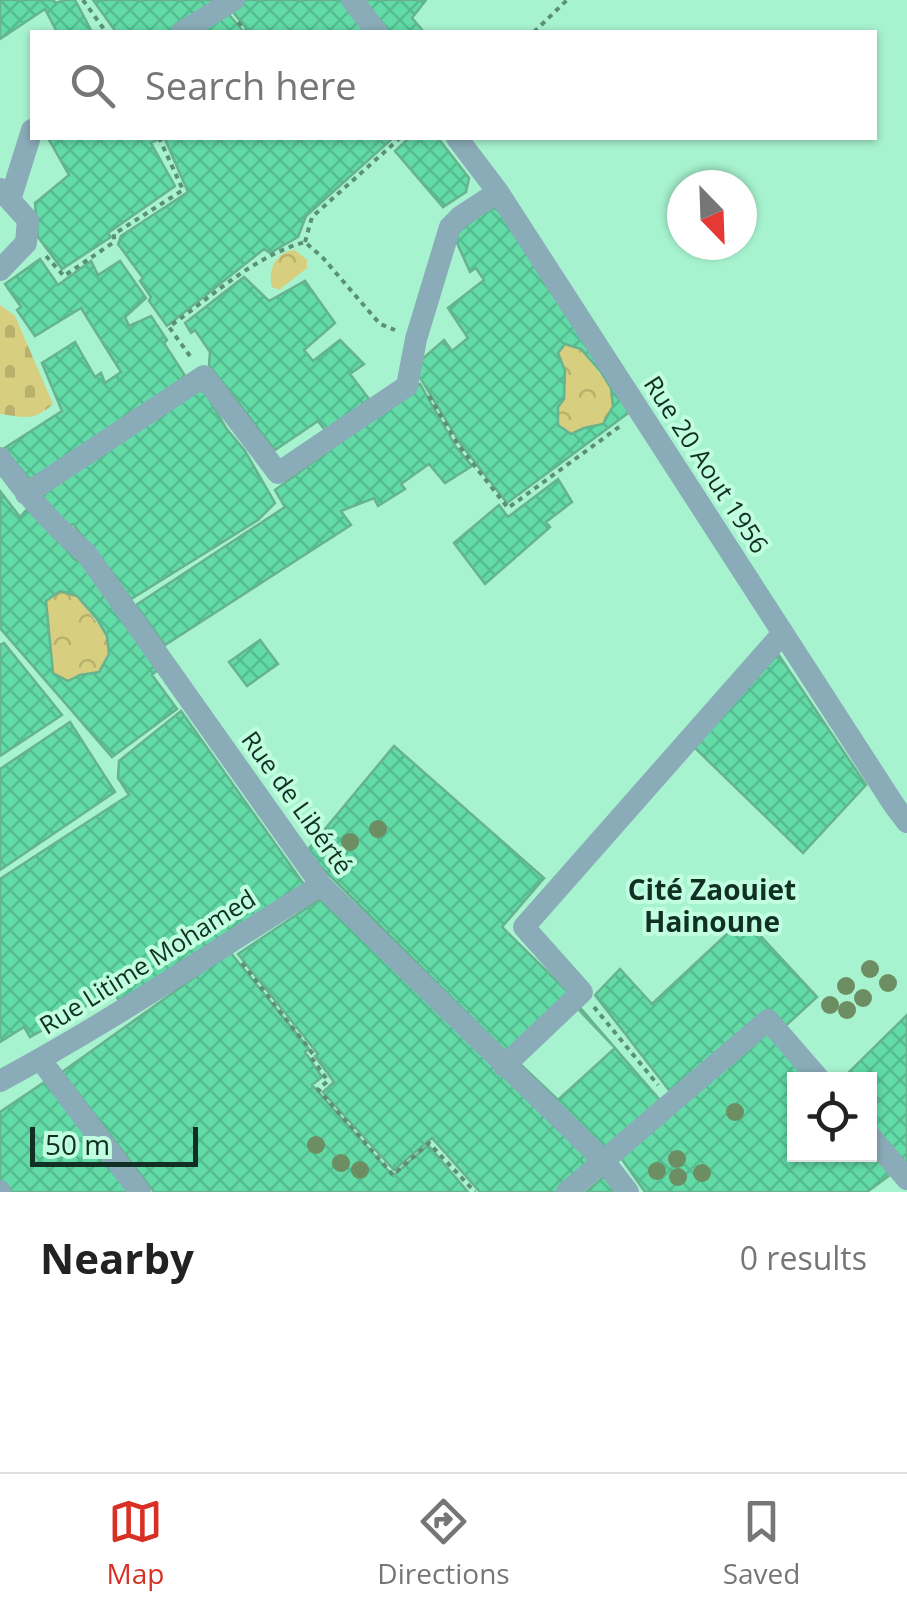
<!DOCTYPE html>
<meta charset="utf-8">
<style>
body{margin:0;font-family:"Open Sans",sans-serif;background:#f2f2f2;color:#222}
.controls{position:absolute;right:30px;bottom:30px;display:grid;overflow:hidden;border-radius:0px;box-shadow:0 2px 8px #0004}
.controls button{width:90px;height:90px;display:grid;place-items:center;padding:0;border:0;border-bottom:2px solid #e0e0e0;background:#fff;color:#222;font:50px sans-serif}
.compass{position:absolute;left:667px;top:170px;width:90px;height:90px;border-radius:50%;background:#fff;box-shadow:0 2px 8px #0004;rotate:157deg}
.scale{position:absolute;left:30px;bottom:25px;width:168px;box-sizing:border-box;padding-left:10px;border:5px solid #103023;border-top:0;font-size:28px;line-height:35px;white-space:nowrap;color:#103023;-webkit-text-stroke:8px #c1fddf;paint-order:stroke}
.list{margin:0;padding:0;list-style:none}
h2{display:flex;justify-content:space-between;align-items:center;height:130px;margin:0;padding:0 40px;font-size:42px}
h2 small{font-size:32px;font-weight:400;color:#767676}
.icon{flex:none;width:55px;height:55px;fill:none;stroke:currentColor;stroke-width:2;stroke-linecap:round;stroke-linejoin:round}
.map{position:relative;flex:none;width:907px;height:1192px;overflow:hidden}
.search{position:absolute;background:#fff;box-shadow:0 2px 8px #0004;left:30px;right:30px;top:30px;height:110px;display:flex;align-items:center;gap:25px;box-sizing:border-box;padding:0 35px;border-radius:0px;color:#767676;font-size:38px}
.sheet{height:280px;background:#fff}
nav{display:flex;justify-content:space-around;align-items:center;box-sizing:border-box;height:140px;border-top:2px solid #e0e0e0;background:#fff;font-size:28px;color:#767676}
nav a{display:grid;justify-items:center;gap:5px}
nav .on{color:#d93025}
.map>svg:first-child{display:block}
</style>
<div class="map">
<svg width="907" height="1192" viewBox="0 0 907 1192">
<defs>
<pattern id="forest-crowns" width="20" height="18" patternUnits="userSpaceOnUse" patternTransform="scale(2.5)"><rect width="20" height="18" fill="#d7ce7f"/><path d="M2 6a3 3 0 1 1 6 0M12 15a3 3 0 1 1 6 0" fill="none" stroke="#b8b16d"/></pattern>
<pattern id="cemetery-stones" width="16" height="16" patternUnits="userSpaceOnUse" patternTransform="scale(2.5)"><rect width="16" height="16" fill="#d7ce7f"/><path d="M2 7V4a2 2 0 0 1 4 0v3zM10 15v-3a2 2 0 0 1 4 0v3z" fill="#b8b16d"/></pattern>
<pattern id="building-cross-hatch" width="8" height="8" patternUnits="userSpaceOnUse" patternTransform="scale(2.5)"><rect width="8" height="8" fill="#62dba7"/><path d="M0 0l8 8M0 8l8-8" fill="none" stroke="#54bc8f"/></pattern>
</defs>
<rect width="100%" height="100%" fill="#a7f3cf"/>
<!-- forest -->
<path fill="url(#forest-crowns)" d="M295 250 307 260V268L279 290 272 287C267 269 277 251 295 250Z
M565 344 581 349 611 388 613 406 603 424 584 428 571 434 558 425V407C571 392 565 370 558 353Z
M60 591 77 596 107 636 109 654 99 672 80 675 68 681 53 673 46 601Z"/>
<!-- cemetery -->
<path fill="url(#cemetery-stones)" d="M0 305 15 316 53 404C33 422 25 417 0 414Z"/>
<!-- building -->
<path fill="url(#building-cross-hatch)" stroke="#67b28f" stroke-width="2.5" fill-rule="evenodd" d="M0 0H53L56 3 64 0H75L92 32H57L45 9 0 39Z
M93 0H225L176 32H116Z
M239 0H343L368 32H249L229 7Z
M356 0H426L412 18 424 32H381Z
M225 10 244 32H190Z
M48 138H156L157 140 151 143 175 186 108 233 111 237 62 269 38 237 35 203 69 175Z
M167 138H393L306 216 298 237 270 253 264 249 167 326 149 301 151 297 140 281 143 278 118 244 121 236 188 192 165 139Z
M409 138H438L469 178 466 192 443 207 395 151Z
M489 207 502 211 631 411 507 503 460 443 421 379 412 368 444 340 452 351 468 338 448 308 484 280 476 268 470 272 454 236ZM565 344 581 349 601 372 611 388 613 406 603 424 584 428 571 434 558 425V407L564 399 565 371 558 353Z
M40 259 58 285 91 261 98 275 120 261 146 298 125 317 129 326 151 316 167 340 164 343 187 379 31 480 3 449 62 411 42 363 75 342 95 377 101 373 105 383 121 372 81 308 35 336 17 310 21 307 5 284Z
M244 277 269 301 305 281 335 323 304 350 313 361 340 340 364 364 350 374 369 399 327 433 318 421 275 450 209 365 210 352 195 330 191 333 185 323Z
M420 384 456 447 472 466 445 483 429 464 401 484 405 489 378 506 374 498 341 511 351 525 165 645 136 605 285 507 275 490Z
M193 390 205 392 226 428 245 451 275 503 258 520 131 599 73 524 66 527 37 495Z
M558 479 572 502 546 522 550 527 485 584 454 543 499 505 508 517Z
M0 491 20 517 30 506 74 559 89 565 162 665 152 675 177 709 112 757 0 628 2 623 0 622ZM60 591 77 596 97 619 107 636 109 654 99 672 80 675 68 681 53 673 46 601Z
M260 640 278 664 247 686 229 662Z
M4 643 62 715 0 756V645Z
M778 654 866 785 803 853 694 747Z
M181 711 305 886 120 1002 113 991 30 1037 24 1027 0 1042V879L129 795 118 778 119 761Z
M70 722 115 792 0 870V769Z
M394 746 544 878 502 927 569 993 506 1052 306 852Z
M320 899 598 1161 561 1192H480L432 1138 394 1170 323 1092 334 1082 315 1056 318 1054 238 954Z
M744 918 817 997 781 1030 766 1013 672 1094 595 995 620 969 652 1004Z
M230 952 309 1049 305 1052 322 1077 312 1085 393 1176 428 1145 468 1192H154L62 1072Z
M577 1004 665 1106 607 1153 517 1063ZM577 1008 615 1048 558 1100 519 1063Z
M907 1015V1168L870 1127V1080H841Z
M772 1028 815 1080H794V1154H870V1143L894 1172 867 1192H645L621 1158Z
M49 1079 129 1192H9L0 1181V1112Z
M607 1174 620 1192H586Z"/>
<g fill="none" stroke-linecap="round" stroke-linejoin="round">
<!-- path -->
<path stroke="#5a9077" stroke-width="4" stroke-dasharray="5 5" stroke-linecap="butt" d="M83 0 106 32
M238 22 246 32
M534 32 567 0
M305 242 312 217 400 138
M46 256 64 276 114 242V234L183 190 160 140 162 138
M190 356 169 327C211 297 254 256 305 242L323 258 380 324 395 330
M429 396 459 446 508 508 623 424
M242 963 313 1054 311 1057 328 1081 318 1089 393 1175 429 1143 475 1192
M594 1007 658 1085"/>
<!-- minor -->
<path stroke="#8aabb8" stroke-width="22" d="M352 0 377 32
M182 32 234 0
M457 138 498 192 894 805 907 822
M0 189 28 220 26 243 0 270
M10 200 32 130
M0 458C25 493 53 526 86 553L321 885 604 1161 628 1192
M26 494 204 376 278 473 407 386 416 339 450 227 460 217 498 192
M40 1059 140 1192
M504 1066 582 992 524 927 783 633
M0 1081C111 1022 214 951 321 885
M870 1136 907 1179
M0 1191V1192
M567 1192 768 1020 820 1080"/>
</g>
<!-- trees -->
<g fill="#6d8d62">
<circle cx="378" cy="829" r="9"/>
<circle cx="350" cy="842" r="9"/>
<circle cx="870" cy="969" r="9"/>
<circle cx="888" cy="983" r="9"/>
<circle cx="846" cy="986" r="9"/>
<circle cx="863" cy="998" r="9"/>
<circle cx="830" cy="1005" r="9"/>
<circle cx="847" cy="1010" r="9"/>
<circle cx="735" cy="1112" r="9"/>
<circle cx="316" cy="1145" r="9"/>
<circle cx="677" cy="1159" r="9"/>
<circle cx="341" cy="1163" r="9"/>
<circle cx="360" cy="1170" r="9"/>
<circle cx="657" cy="1171" r="9"/>
<circle cx="702" cy="1173" r="9"/>
<circle cx="678" cy="1177" r="9"/>
</g>
<g text-anchor="middle" dominant-baseline="central" stroke-width="8" stroke-linejoin="round" paint-order="stroke">
<!-- street labels -->
<g font-size="25" fill="#103023" stroke="#c1fddf">
<text transform="translate(707 464) rotate(57)">Rue 20 Aout 1956</text>
<text transform="translate(298 802) rotate(54)">Rue de Libérté</text>
<text transform="translate(147 961) rotate(-32)">Rue Litime Mohamed</text>
</g>
<!-- neighbourhood labels -->
<g font-size="28" font-weight="bold" fill="#103023" stroke="#c1fddf">
<text x="712" y="889">Cité Zaouiet<tspan x="712" dy="32">Hainoune</tspan></text>
</g>
</g>
</svg>
<div class="controls">
<button><svg class="icon" aria-label="locate" viewBox="0 0 24 24"><circle cx="12" cy="12" r="6"/><path d="M12 2v4M12 18v4M2 12h4M18 12h4"/></svg></button>
</div>
<svg class="compass" viewBox="-18 -18 36 36"><path d="M0-13l5 13h-10z" fill="#e53935"/><path d="M0 13l5-13h-10z" fill="#767676"/></svg>
<div class="scale">50 m</div>
<div class="search"><svg class="icon" aria-label="search" viewBox="0 0 24 24"><circle cx="10" cy="10" r="6"/><path d="M15 15l6 6"/></svg>Search here</div>
</div>
<section class="sheet">
<h2>Nearby<small>0 results</small></h2>
<ul class="list">
</ul>
</section>
<nav>
<a class="on"><svg class="icon" aria-label="map" viewBox="0 0 24 24"><path d="M3 6l6-2 6 2 6-2v14l-6 2-6-2-6 2zM9 4v14M15 6v14"/></svg>Map</a>
<a><svg class="icon" aria-label="directions" viewBox="0 0 24 24"><path d="M12 3l9 9-9 9-9-9zM9 14v-3h6M13 9l2 2-2 2"/></svg>Directions</a>
<a><svg class="icon" aria-label="saved" viewBox="0 0 24 24"><path d="M7 4h10v16l-5-4-5 4z"/></svg>Saved</a>
</nav>
